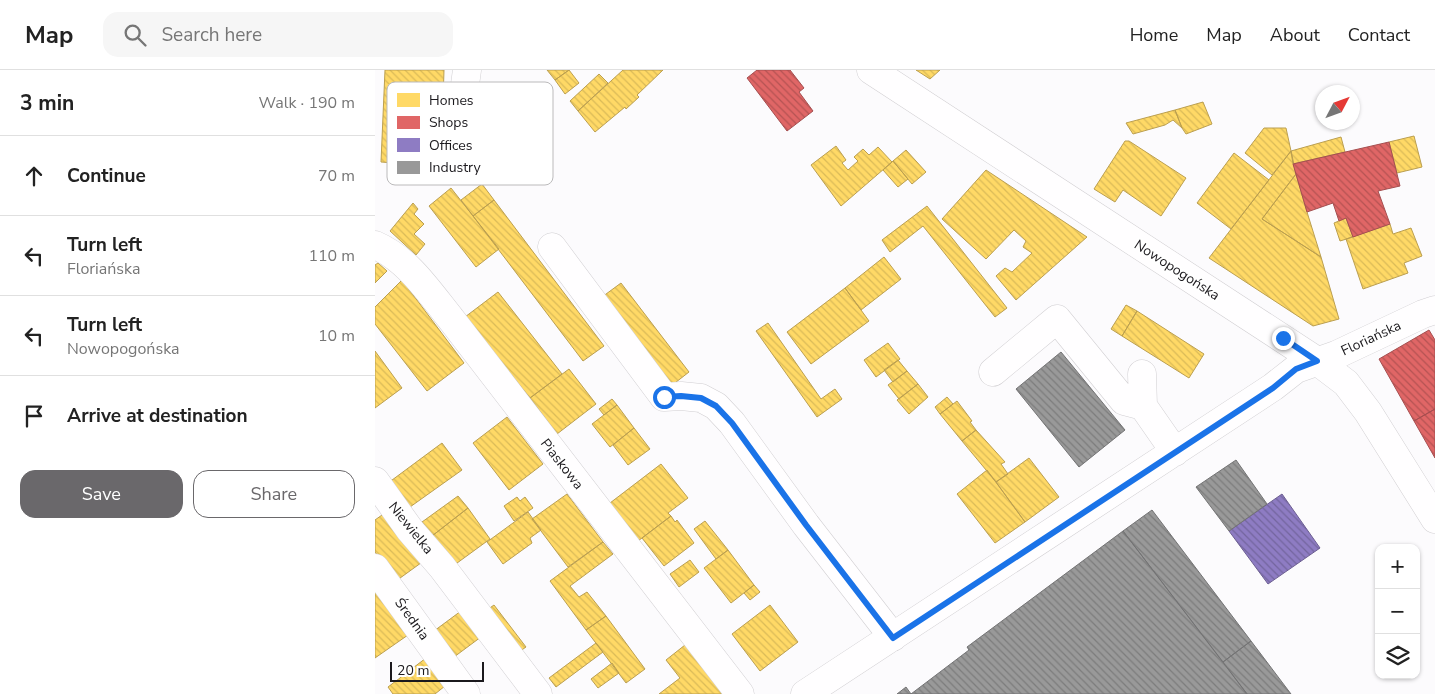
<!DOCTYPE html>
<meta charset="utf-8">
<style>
body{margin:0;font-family:"Nunito Sans",sans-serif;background:#f6f6f6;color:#222}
.controls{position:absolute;right:15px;bottom:15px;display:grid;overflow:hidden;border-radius:10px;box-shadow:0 1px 4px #0004}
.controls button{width:45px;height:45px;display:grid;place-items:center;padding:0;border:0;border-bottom:1px solid #e0e0e0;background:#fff;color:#222;font:25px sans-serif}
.compass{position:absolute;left:940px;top:15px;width:45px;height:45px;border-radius:50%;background:#fff;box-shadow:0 1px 4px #0004;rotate:49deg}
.scale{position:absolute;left:15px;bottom:12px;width:94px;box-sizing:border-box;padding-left:5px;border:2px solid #1b191d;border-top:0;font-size:14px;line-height:18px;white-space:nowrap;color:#1b191d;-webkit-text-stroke:4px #fff;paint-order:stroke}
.stop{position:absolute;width:15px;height:15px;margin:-11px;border:4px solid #1a73e8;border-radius:50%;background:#fff}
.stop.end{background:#1a73e8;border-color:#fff;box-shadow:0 1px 5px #0008}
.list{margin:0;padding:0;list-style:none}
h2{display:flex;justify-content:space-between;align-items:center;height:65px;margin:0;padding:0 20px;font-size:21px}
h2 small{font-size:16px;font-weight:400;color:#767676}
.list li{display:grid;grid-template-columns:32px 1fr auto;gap:15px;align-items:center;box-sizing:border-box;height:80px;padding:0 20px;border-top:1px solid #e0e0e0}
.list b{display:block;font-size:19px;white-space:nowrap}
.list p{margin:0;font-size:16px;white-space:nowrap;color:#767676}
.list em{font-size:16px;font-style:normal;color:#767676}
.actions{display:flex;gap:10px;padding:15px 20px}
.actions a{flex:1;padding:11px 0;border:1px solid #6a686b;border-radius:15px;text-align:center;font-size:18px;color:#6a686b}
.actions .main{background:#6a686b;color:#fff}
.icon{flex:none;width:28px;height:28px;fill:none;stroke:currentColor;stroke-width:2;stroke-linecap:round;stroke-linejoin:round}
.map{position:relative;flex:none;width:1060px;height:624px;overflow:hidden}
header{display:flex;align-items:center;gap:30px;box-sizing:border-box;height:70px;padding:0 25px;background:#fff;border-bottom:1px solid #e0e0e0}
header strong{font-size:24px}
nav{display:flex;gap:28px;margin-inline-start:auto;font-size:18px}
.search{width:350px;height:45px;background:#f6f6f6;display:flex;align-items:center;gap:12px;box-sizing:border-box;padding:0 18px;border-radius:15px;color:#767676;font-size:19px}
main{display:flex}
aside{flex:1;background:#fff}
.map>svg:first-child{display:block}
</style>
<header>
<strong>Map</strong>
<div class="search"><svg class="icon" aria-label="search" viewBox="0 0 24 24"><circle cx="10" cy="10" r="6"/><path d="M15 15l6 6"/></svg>Search here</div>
<nav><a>Home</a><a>Map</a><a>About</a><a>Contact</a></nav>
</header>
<main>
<aside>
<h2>3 min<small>Walk · 190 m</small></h2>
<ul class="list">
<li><svg class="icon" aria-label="ahead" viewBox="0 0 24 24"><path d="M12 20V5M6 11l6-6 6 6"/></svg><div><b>Continue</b></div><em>70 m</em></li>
<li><svg class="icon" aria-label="left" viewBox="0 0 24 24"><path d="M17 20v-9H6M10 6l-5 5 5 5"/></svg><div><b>Turn left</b><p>Floriańska</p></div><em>110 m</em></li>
<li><svg class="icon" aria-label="left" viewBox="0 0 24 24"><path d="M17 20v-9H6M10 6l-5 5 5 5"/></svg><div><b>Turn left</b><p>Nowopogońska</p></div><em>10 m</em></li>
<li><svg class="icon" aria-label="arrive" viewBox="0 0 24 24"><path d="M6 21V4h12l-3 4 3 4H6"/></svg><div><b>Arrive at destination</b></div></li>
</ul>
<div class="actions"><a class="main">Save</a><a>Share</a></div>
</aside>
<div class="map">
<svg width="1060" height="624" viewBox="0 0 1060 624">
<defs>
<pattern id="homes-back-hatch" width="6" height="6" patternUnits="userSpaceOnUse" patternTransform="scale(1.25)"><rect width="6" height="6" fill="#ffd966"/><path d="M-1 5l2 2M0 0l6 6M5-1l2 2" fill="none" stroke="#daba58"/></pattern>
<pattern id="shops-back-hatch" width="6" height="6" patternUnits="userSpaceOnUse" patternTransform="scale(1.25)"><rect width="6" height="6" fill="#e06666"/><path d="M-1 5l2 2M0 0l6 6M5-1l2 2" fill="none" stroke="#b55353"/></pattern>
<pattern id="offices-back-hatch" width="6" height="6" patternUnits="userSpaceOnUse" patternTransform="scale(1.25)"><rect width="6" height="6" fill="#8e7cc3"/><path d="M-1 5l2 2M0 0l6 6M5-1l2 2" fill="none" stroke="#73659e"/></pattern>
<pattern id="industry-back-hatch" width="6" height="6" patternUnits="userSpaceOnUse" patternTransform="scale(1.25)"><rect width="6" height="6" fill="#999"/><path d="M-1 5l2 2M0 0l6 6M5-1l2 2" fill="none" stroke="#7c7c7c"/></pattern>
</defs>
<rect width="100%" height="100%" fill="#fcfbfd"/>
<!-- homes -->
<path fill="url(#homes-back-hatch)" stroke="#bb9f50" d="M10 0H69L67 66 44 95 6 92Z
M172 0H194L180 10Z
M194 0 204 13 190 24 180 10Z
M248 0H288L262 25 264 27 251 39 250 37 220 62 203 41Z
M541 0H565L555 9Z
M224 4 233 13 203 41 195 31Z
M828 32 837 54 811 64 807 58 800 40Z
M800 40 807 58 798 50 790 55 758 64 751 53Z
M889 58H911L916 81 897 105 870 83Z
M1039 66 1047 97 1022 103 1014 72Z
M966 67 970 82 918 94 916 81Z
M750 71H754L811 108 786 146 748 120 740 132 719 119Z
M461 76 471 90 467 93 473 100 483 91 479 87 488 79 494 85 503 77 517 92 466 136 436 95Z
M531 80 551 102 537 114 518 91Z
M916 81 921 104 887 149 946 187 964 249 938 256 834 188Z
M859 83 894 110 856 159 822 133Z
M518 91 533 109 523 117 508 100Z
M611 100 712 167 641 230 621 206 630 198 637 202 657 183 648 177 651 171 639 160 611 189 567 149Z
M921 104 932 142 946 187 887 149Z
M107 114 119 130 98 146 86 130Z
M76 118 124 179 101 197 54 136Z
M119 130 229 276 208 291 98 146Z
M38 133 43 139 39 144 49 154 39 164 50 174 41 185 15 161Z
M552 136 632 238 620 247 548 156 515 182 507 170Z
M971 148 978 167 965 171 959 153Z
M1015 154 1018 164 1036 158 1047 186 1029 193 1033 203 988 219 971 169Z
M509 187 526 209 486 240 470 218Z
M3 193 12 201 0 213V195Z
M27 210 89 293 52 321 0 254V237Z
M246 213 314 302 296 316 227 227Z
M470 218 494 251 436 294 412 262Z
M123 222 187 304 155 328 90 247Z
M751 235 762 241 747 266 736 259Z
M762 241 829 284 814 308 747 266Z
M393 253 446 329 460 319 467 329 442 347 381 261Z
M513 273 525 289 501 307 489 290Z
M0 281 27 318 0 338Z
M523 290 532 301 518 312 509 300Z
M194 299 221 334 182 364 155 328Z
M532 301 543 314 524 329 513 315Z
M543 314 553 327 534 344 522 330Z
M572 327 578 334 565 344 560 337Z
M237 329 242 335 229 345 224 339Z
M582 331 597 351 595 352 601 360 587 371 565 344Z
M242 335 259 358 235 377 217 354Z
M132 347 168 394 134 420 98 373Z
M259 358 275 379 253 395 238 375Z
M601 360 630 392 626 394 633 404 621 412 587 371Z
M67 373 87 400 28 442 9 416Z
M654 388 684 427 650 452 621 412Z
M286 394 313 428 293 443 296 446 263 471 235 433Z
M612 400 650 452 620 473 582 424Z
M192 424 228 472 193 497 157 449Z
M83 426 93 438 57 466 47 452Z
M142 427 145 431 150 427 158 438 139 451 129 436Z
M93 438 115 469 78 496 57 466Z
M14 440 50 490 21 511 0 482V450Z
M153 442 166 460 155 468 157 473 128 494 112 472Z
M296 446 300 452 302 450 319 473 289 496 267 468Z
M330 451 353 480 341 489 319 459Z
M228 472 238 484 195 516 204 527 212 522 231 546 211 560 175 511Z
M353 480 379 515 356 533 329 498Z
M315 490 324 502 304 517 295 504Z
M379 515 385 522 375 530 369 523Z
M0 520 33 565 0 588Z
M119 535 151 577 141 584 109 542Z
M395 535 423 572 385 601 357 564Z
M90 538 110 564 79 587 59 561Z
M231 546 270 599 251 613 211 560Z
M221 573 228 582 181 617 174 608Z
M310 575 349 624H284L305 608 291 590Z
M51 588 70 616 60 624H18L13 617Z
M237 593 244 603 223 618 216 609Z"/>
<!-- shops -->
<path fill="url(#shops-back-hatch)" stroke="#a54f50" d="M382 0H415L429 18 424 22 438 41 412 61 372 8Z
M1014 72 1025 116 1003 121 1015 154 978 167 971 148 964 151 958 133 932 142 918 94Z
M1054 260 1060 270V339L1039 351 1004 289Z
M1060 339V388L1039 351Z"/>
<!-- offices -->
<path fill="url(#offices-back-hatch)" stroke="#6c5e91" d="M907 424 945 478 893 514 854 461Z"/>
<!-- industry -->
<path fill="url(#industry-back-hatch)" stroke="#737374" d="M686 282 750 360 704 397 641 319Z
M861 390 892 434 854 461 821 417Z
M777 440 876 571 848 592 748 461Z
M748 461 872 624H522L531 617 536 624 594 580 592 577Z
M876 571 916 624H872L848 592Z"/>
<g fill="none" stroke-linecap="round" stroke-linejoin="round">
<!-- minor casing -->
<g stroke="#d1cfd2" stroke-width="29">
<path id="minor" d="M496 0 942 291 971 313 993 342 1060 449
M89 22 92 0
M0 175C33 189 54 222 76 249L365 624
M177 177 289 327 306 326 326 328 341 336 357 353 431 455 518 567
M618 302 682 249 749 331 768 336 800 382
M767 304 768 336
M0 411 35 460 67 497 163 624
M0 498 91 624
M430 624 898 317 921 299 961 285 1048 244 1060 240"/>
</g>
<!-- minor -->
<use href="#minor" stroke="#fffeff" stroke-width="28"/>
</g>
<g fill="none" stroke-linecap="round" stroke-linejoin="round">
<!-- route -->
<path stroke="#1a73e8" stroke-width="6" d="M289 327 306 326 326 328 341 336 357 353 431 455 518 568 898 318 921 299 942 291 908 268"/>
</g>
<g text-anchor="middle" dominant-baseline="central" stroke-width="5" stroke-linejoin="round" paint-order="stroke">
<!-- street labels -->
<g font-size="14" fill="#1b191d" stroke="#fff">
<text transform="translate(802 200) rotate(33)">Nowopogońska</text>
<text transform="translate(996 268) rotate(-25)">Floriańska</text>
<text transform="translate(187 394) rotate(52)">Piaskowa</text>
<text transform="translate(36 458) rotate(51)">Niewielka</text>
<text transform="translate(37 549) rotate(54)">Średnia</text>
</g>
</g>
<!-- legend -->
<rect x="12" y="12" width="166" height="103" rx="8" fill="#fff" stroke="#bbbabb" stroke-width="1"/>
<rect x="22" y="23" width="23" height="14" fill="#ffd966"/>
<rect x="22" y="46" width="23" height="13" fill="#e06666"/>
<rect x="22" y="68" width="23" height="14" fill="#8e7cc3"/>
<rect x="22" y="91" width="23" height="13" fill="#999"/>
<g font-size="14" fill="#1b191d">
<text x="54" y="35">Homes</text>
<text x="54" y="57">Shops</text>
<text x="54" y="80">Offices</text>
<text x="54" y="102">Industry</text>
</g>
</svg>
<div class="controls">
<button>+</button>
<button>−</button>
<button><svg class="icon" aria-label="layers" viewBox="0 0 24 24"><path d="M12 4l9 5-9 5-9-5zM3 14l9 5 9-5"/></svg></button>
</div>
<svg class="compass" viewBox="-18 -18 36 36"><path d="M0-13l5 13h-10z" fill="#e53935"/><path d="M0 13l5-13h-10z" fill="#767676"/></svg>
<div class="scale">20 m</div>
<div class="stop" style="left:289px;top:327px"></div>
<div class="stop end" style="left:908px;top:268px"></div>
</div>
</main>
